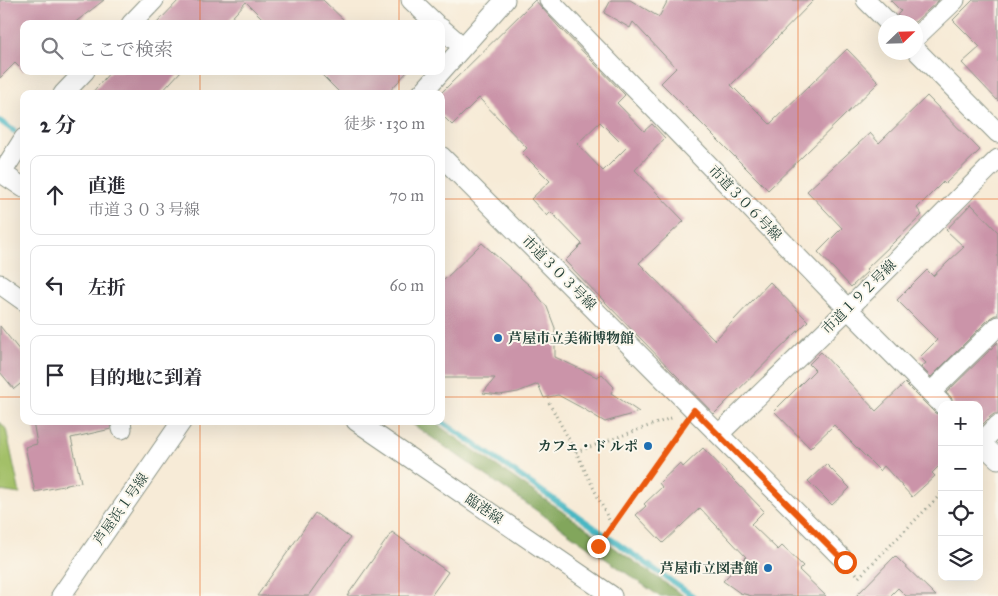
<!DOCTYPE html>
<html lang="ja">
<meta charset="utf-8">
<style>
body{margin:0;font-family:"IM FELL Great Primer","Noto Serif JP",serif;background:#f2f2f3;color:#2b2b33}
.controls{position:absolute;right:15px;bottom:15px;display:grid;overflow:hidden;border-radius:10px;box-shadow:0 5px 20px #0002}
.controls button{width:45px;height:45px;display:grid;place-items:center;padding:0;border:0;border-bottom:1px solid #e1e1e2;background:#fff;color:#2b2b33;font:25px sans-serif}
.compass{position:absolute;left:878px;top:15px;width:45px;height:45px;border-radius:50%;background:#fff;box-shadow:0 5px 20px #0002;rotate:67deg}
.stop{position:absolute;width:15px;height:15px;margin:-11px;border:4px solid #ea580c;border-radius:50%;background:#fff}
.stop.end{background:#ea580c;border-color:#fff;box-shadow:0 1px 5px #0008}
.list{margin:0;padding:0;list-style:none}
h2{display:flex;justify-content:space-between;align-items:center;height:65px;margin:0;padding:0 20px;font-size:21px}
h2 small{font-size:16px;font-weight:400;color:#7c7c81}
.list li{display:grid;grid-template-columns:32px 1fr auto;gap:15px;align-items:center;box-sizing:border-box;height:80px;margin:0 10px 10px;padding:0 10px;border:1px solid #e1e1e2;border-radius:10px}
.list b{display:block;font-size:19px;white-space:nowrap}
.list p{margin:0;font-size:16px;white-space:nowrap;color:#7c7c81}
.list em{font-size:16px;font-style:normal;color:#7c7c81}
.icon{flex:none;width:28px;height:28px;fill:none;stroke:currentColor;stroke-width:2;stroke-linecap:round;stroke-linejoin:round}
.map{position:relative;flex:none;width:998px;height:596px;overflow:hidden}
.search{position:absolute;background:#fff;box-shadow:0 5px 20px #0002;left:20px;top:20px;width:425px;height:55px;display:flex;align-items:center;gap:12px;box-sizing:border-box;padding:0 18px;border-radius:10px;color:#7c7c81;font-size:19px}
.panel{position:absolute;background:#fff;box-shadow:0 5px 20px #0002;left:20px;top:90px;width:425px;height:335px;border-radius:10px}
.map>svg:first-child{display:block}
</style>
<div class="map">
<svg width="998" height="596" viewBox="0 0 998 596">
<rect width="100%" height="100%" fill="#fbf7ec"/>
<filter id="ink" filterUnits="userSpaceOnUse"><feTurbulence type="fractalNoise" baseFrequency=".02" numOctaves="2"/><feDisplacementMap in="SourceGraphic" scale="10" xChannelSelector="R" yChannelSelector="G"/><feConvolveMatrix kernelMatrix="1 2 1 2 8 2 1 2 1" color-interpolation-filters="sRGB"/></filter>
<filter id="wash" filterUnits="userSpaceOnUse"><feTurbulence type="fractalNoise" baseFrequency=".0096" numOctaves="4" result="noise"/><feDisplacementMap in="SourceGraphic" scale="20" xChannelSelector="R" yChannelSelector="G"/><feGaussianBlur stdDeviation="1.12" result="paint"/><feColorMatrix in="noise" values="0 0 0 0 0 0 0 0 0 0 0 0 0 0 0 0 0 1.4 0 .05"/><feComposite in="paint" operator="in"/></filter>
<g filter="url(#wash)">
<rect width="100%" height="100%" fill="#f7ebd7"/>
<!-- green -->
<path fill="#a3c067" stroke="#617e4e" d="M0 422 6 429 20 494 0 491Z"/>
<!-- forest -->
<path fill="#82a65c" stroke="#507248" d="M408 421H432L684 596H659Z"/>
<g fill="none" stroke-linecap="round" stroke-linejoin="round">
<!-- stream -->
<path stroke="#49b7c3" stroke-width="5.5" d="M0 121 14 131
M441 421 693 596"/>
</g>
<g id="blocks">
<!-- building -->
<path fill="#cb94a9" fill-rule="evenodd" d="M0 0H104L73 24H24V72L15 63 0 78Z
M179 0H323L348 24H268L246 2 226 24H156Z
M535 0 558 26 625 95 617 103 644 131 652 124 665 138 635 170 684 221 639 263 715 340 770 282 808 321 714 414 565 261 582 244 551 212 547 216 531 199 550 181 522 153 527 148 479 98 452 125 441 114V93ZM600 122 626 148 603 171 577 144Z
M611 0H630L659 17 668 0H814L731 85 770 124 847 49 879 82 768 190 661 83 676 68 633 22 630 28 604 13Z
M890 0H939L915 22H905L897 15 901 11Z
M973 0H998V101L962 63 980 47 953 20Z
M111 71H181L160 94H91Z
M318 71H408L387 94H341Z
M927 96 980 150 945 184 943 182 917 208 922 215 866 269 868 271 851 287 818 252 842 228 807 191 870 133 879 143Z
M971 204 998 232V315H995L990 318 931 377 921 367 926 363 920 357 937 340 897 300 927 270 933 276 964 247 946 230Z
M482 243 530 286 547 307 555 328V357L597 377 602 374 614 387 611 393 639 412 605 422 582 408 558 395 544 398 538 384 518 392 500 395 483 393 495 378H441V283Z
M0 326 24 356V381L14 389 0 372Z
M998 342V414H994L990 417 979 428V405H954L951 397 946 393Z
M821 352 876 411 905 383 935 413 942 416V463L932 473 935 476 912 497 884 466 880 471 834 425 810 448 774 411 815 370 809 364Z
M33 421H110L111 429 71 438 81 482 35 492 25 447 37 444Z
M703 448 764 511 751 524 778 550 782 546 803 566 799 570 826 596H752L740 593 723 581 746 557 700 508 663 543 636 515 646 506 644 504 662 487 659 483 680 463 683 467Z
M826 464 850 488 832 505 808 481Z
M315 513 350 538 309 596H257Z
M392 532 448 572 431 596H347Z
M895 556 936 596H906L898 588 890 596H856Z"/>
</g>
</g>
<g filter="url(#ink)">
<use href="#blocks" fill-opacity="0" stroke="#8b9486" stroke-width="1"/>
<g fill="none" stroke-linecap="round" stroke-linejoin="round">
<!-- minor casing -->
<g stroke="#8b9486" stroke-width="21">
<path id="minor" d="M411 0 436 24
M549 0 848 309 943 405
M866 0 888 22
M131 24 154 0
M441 28 463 47
M916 37 955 0
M916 50 998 133
M63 94 85 71
M421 94 505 0
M441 156 845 561
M0 172 24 188
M2 173 24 138
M0 284 24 301
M931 392 998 326
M121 421 122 429
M356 421 612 596
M719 434 848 309 998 159
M979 441 998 459
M981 443 998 425
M61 596 182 421"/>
</g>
<!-- path -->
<path stroke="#8b9486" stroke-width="3" stroke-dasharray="1 4" stroke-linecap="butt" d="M549 403 576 452 612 526
M576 452 674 417
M598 546 684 424
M856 573 859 577 942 493"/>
<!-- minor -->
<use href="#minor" stroke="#fff" stroke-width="19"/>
</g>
</g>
<g fill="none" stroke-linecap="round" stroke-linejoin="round" filter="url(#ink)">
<!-- route -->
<path stroke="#ea580c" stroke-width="6" d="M598 546 694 410 845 562"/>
</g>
<!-- grid -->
<path fill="none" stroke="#e8590c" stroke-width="1" stroke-opacity="0.55" d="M200 0V24M399 0V24M599 0V596M798 0V596M200 71V94M399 71V94M0 199H24M441 199H998M0 397H24M441 397H998M200 421V596M399 421V596"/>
<!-- markers -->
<g fill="#1f6fb2" stroke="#fbf7ec" stroke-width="2">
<circle cx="498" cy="338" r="5"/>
<circle cx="648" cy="446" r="5"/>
<circle cx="768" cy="568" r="5"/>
</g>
<g text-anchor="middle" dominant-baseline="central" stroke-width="4" stroke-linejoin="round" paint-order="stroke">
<!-- street labels -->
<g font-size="14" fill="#1f3d34" stroke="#fbf7ec">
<text transform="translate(745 203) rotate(46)">市道３０６号線</text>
<text transform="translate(559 273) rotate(45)">市道３０３号線</text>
<text transform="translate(859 297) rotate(-45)">市道１９２号線</text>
<text transform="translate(121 509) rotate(-55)">芦屋浜１号線</text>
<text transform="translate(484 509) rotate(34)">臨港線</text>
</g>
<!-- poi labels -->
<g font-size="14" font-weight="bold" fill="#1f3d34" stroke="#fbf7ec" text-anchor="end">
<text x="508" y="338" text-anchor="start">芦屋市立美術博物館</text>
<text x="638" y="446">カフェ・ド ルポ</text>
<text x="758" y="568">芦屋市立図書館</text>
</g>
</g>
</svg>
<div class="controls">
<button>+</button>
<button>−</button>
<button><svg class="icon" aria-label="locate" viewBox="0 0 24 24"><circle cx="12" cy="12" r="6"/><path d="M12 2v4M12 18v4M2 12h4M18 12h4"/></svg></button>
<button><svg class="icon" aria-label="layers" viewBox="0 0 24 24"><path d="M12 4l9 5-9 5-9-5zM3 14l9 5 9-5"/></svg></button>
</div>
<svg class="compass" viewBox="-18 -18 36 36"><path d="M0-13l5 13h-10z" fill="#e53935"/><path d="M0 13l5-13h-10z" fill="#7c7c81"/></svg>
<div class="stop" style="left:845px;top:562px"></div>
<div class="stop end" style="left:598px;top:546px"></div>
<div class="search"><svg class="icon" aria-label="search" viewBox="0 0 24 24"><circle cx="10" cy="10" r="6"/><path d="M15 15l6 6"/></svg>ここで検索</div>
<section class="panel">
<h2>2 分<small>徒歩 · 130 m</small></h2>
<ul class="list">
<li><svg class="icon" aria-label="ahead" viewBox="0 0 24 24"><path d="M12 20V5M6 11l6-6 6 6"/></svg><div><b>直進</b><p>市道３０３号線</p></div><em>70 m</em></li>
<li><svg class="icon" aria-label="left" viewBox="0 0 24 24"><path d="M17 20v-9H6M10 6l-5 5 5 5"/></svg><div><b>左折</b></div><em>60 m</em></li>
<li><svg class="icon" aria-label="arrive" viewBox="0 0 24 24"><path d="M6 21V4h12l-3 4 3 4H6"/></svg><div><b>目的地に到着</b></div></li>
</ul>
</section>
</div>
